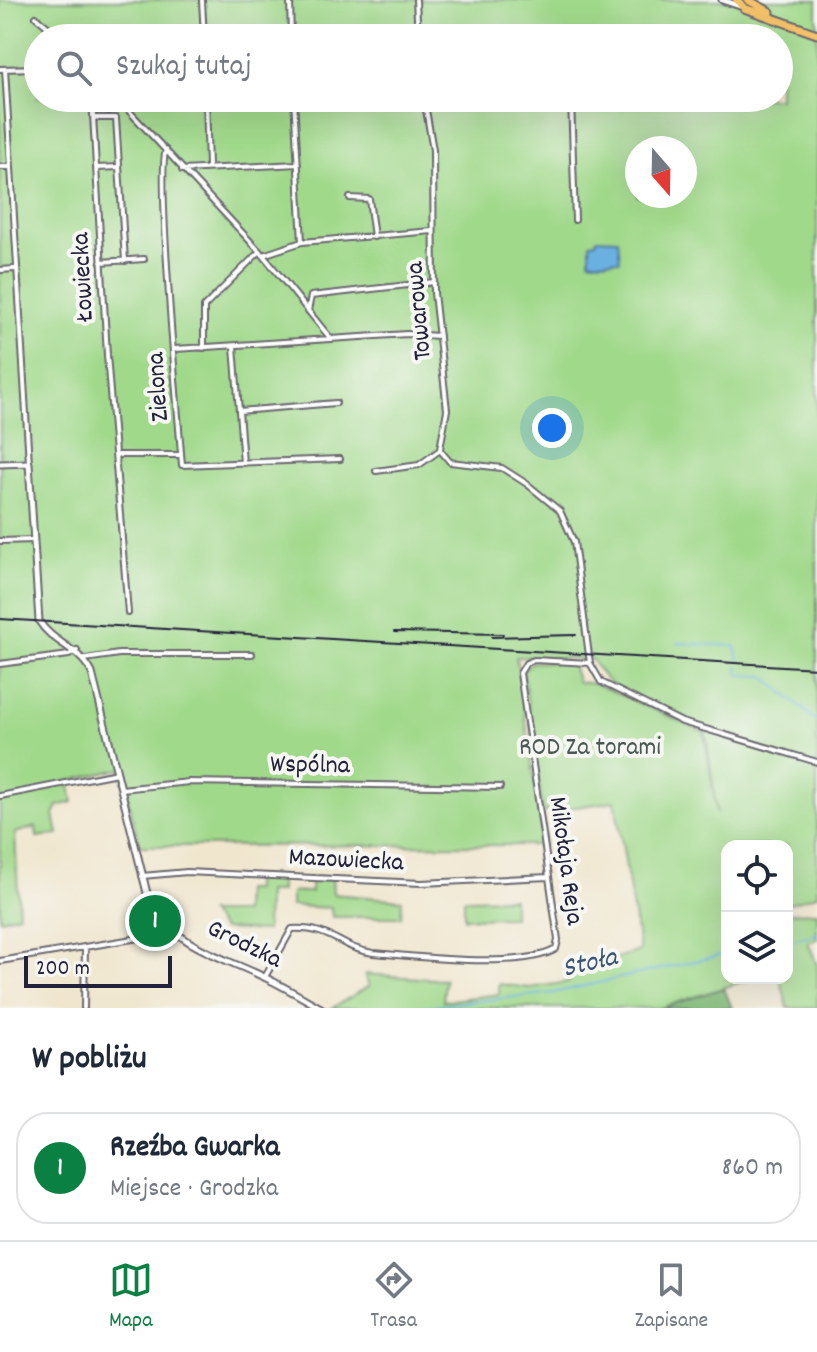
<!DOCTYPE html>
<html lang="pl">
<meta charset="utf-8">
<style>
body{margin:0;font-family:Dekko,sans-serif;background:#f6f6f7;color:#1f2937}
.controls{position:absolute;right:24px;bottom:24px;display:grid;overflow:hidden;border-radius:16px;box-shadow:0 8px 32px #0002}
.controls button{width:72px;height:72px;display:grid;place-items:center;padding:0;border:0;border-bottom:2px solid #e0e1e3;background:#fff;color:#1f2937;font:40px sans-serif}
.compass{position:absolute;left:625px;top:136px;width:72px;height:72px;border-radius:50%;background:#fff;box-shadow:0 8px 32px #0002;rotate:160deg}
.scale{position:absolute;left:24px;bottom:20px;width:148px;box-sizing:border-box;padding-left:8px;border:4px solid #22223b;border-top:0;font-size:22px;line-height:28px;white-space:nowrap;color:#22223b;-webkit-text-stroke:6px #f6f6f2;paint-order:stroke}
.you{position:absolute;left:552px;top:428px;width:28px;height:28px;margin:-20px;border:6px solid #fff;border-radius:50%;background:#1a73e8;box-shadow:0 0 0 12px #1a73e833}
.badge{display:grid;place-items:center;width:52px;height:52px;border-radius:50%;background:#0b8043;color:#fff;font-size:26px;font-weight:700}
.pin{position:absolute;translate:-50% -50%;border:4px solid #fff;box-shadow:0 2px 8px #0006}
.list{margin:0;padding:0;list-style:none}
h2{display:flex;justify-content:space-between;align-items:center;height:104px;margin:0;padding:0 32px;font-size:34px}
h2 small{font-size:26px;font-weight:400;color:#747a83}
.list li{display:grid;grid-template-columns:52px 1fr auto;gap:24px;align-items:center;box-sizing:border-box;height:112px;margin:0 16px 16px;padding:0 16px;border:2px solid #e0e1e3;border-radius:32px}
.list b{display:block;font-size:30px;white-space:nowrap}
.list p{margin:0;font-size:26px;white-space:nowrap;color:#747a83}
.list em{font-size:26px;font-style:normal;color:#747a83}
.icon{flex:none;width:44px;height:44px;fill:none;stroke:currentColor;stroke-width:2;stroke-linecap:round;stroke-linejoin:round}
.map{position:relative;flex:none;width:817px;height:1008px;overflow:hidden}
.search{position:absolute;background:#fff;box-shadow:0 8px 32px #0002;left:24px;right:24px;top:24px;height:88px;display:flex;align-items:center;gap:20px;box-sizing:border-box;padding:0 28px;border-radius:44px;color:#747a83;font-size:30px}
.sheet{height:232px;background:#fff}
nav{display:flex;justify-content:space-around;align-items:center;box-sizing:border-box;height:112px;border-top:2px solid #e0e1e3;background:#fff;font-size:22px;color:#747a83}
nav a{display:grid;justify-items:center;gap:4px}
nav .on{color:#0b8043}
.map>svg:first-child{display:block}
</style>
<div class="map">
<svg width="817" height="1008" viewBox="0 0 817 1008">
<rect width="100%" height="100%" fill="#f6f6f2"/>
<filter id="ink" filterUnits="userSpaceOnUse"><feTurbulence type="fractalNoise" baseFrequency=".0125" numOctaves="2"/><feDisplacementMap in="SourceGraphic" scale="16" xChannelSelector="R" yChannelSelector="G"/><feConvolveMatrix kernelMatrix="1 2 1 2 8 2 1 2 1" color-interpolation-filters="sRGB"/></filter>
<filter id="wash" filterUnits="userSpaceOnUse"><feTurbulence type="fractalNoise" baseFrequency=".006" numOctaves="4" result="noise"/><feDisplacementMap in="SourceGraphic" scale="32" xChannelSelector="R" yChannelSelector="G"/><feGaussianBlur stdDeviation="1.8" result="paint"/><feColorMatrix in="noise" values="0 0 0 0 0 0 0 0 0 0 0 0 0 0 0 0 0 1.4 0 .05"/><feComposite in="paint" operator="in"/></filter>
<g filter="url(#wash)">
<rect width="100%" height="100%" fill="#f0e6ce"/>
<!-- green -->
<path fill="#a1d98b" stroke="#627e63" stroke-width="2" fill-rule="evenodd" d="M0 0H817V895L787 904V846H727V978H754L660 1008H332L369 986 365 974 445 980 443 1001 499 994V984L529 988 569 982 571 971 640 951 615 801 543 812 523 671 532 662 571 663 578 682 596 684 704 732 717 814 705 728C666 713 611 700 592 659L516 657 544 845 140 846 120 769 69 781 73 802 58 806 54 815 58 834 37 837 36 827 15 833 19 914 0 919ZM38 38H779V98H38ZM637 148H685V196H637Z
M280 876V892H267L266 931 222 929 209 913H243L244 890H254V877Z
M311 877 332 878 333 894 402 900 401 917H332L331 908 291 906V892H311Z
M513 898V917L464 918V899Z
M817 912V939L808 942 817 965V1008H788L780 978H787V913Z"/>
<!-- forest -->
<path fill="#80b977" stroke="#516e59" stroke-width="2" d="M724 988 732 1008H660Z"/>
<!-- water -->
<path fill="#6ab0e1" stroke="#46698e" stroke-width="2" d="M597 238 618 239 620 260 590 261V243L596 242Z"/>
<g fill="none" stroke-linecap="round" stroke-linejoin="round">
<!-- stream -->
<path stroke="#6ab0e1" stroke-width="2" d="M678 643 735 646 739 660
M738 667 739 675 764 676 817 721
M787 941 817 934
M411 1008 553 993 727 954"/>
</g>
</g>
<g filter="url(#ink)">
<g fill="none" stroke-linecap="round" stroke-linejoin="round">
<!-- minor casing -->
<g stroke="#6a676e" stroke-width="8">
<path id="minor" d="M202 0 204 38
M290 0 291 38
M416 0 418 38
M36 17 61 38
M0 69 38 68
M5 69 29 463
M92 98 107 355 128 613
M117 98 263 255 331 339
M206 98 208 167
M294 98 302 242
M424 98 433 150 434 293 447 410 440 449
M571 98 575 220
M93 118H116L125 261
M166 150C156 167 179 427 182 465L340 459
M0 167H10
M96 168 119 167
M182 170 298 164
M350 198 369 199 374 237
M263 255 302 242 433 231
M101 262 144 259
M0 270 15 269
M308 311 311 296 434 282
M234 346 243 463
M204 348V307L258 253
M175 349 407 334 439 336
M239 411 336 403
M440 450 450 462 502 468 527 484 560 511 574 542 590 663 601 682 682 722 817 762
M116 455H181
M376 471 419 465 440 450
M0 541 34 540
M85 659 119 654H252
M0 664 69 655 77 650
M121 789 189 782 500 787
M0 796 117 773
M142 876 187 872 421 883 549 877
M147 934 150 907
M0 961 175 932
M265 977 292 929C332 927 339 948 373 953 415 956 521 970 556 949L558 940 520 673 526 663 534 660 590 663
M84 1008 85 947"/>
</g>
<!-- tertiary casing -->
<g stroke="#6a676e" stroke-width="9">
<path id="tertiary" d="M722 0 743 7
M0 464 29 463 39 621C52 643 80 648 92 673L150 905C176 946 225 958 266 978 285 987 303 998 321 1008"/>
</g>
<!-- trunk casing -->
<g stroke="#6a676e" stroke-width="11">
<path id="trunk" d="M737 0 744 8 817 34
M748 0 770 12"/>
</g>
<!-- minor -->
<use href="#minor" stroke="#fff" stroke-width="4"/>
<!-- tertiary -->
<use href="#tertiary" stroke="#fff" stroke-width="5"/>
<!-- trunk -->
<use href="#trunk" stroke="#f4c16a" stroke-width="7"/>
<!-- rail -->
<path stroke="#22223b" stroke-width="2" d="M0 619 817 668
M394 632 503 634
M492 637 576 635"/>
</g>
</g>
<g text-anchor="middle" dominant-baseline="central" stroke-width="8" stroke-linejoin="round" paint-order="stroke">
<!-- street labels -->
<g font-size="26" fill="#22223b" stroke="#f6f6f2">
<text transform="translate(84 277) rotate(-93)">Łowiecka</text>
<text transform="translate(420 311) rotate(-95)">Towarowa</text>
<text transform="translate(159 387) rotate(-94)">Zielona</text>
<text transform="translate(310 766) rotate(1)">Wspólna</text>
<text transform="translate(346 861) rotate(3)">Mazowiecka</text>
<text transform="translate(565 861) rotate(82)">Mikołaja Reja</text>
<text transform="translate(244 945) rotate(26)">Grodzka</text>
</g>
<!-- park labels -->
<g font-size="26" fill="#485953" stroke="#f6f6f2">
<text x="590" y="748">ROD Za torami</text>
</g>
<!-- water labels -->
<g font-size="28" font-style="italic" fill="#3b5475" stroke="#f6f6f2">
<text transform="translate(590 965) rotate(-13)">Stoła</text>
</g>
</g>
</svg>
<div class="controls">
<button><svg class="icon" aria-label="locate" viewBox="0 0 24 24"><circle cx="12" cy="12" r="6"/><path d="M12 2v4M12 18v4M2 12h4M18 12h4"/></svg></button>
<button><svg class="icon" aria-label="layers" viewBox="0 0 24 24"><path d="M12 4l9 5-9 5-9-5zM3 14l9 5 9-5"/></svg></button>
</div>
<svg class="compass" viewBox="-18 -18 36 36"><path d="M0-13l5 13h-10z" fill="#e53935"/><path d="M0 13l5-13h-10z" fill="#747a83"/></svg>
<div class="scale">200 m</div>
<div class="you"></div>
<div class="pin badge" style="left:155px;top:921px">1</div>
<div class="search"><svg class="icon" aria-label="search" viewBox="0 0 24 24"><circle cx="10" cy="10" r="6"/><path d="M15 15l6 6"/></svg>Szukaj tutaj</div>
</div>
<section class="sheet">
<h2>W pobliżu<small></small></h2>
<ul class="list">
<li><span class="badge">1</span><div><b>Rzeźba Gwarka</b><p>Miejsce · Grodzka</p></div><em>860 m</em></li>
</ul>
</section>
<nav>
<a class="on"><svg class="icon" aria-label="map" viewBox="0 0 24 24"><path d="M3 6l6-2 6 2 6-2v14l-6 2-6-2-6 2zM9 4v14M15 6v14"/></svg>Mapa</a>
<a><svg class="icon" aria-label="directions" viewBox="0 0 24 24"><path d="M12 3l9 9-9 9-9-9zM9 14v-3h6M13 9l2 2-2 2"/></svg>Trasa</a>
<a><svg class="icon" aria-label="saved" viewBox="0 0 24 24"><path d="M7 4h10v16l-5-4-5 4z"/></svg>Zapisane</a>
</nav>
